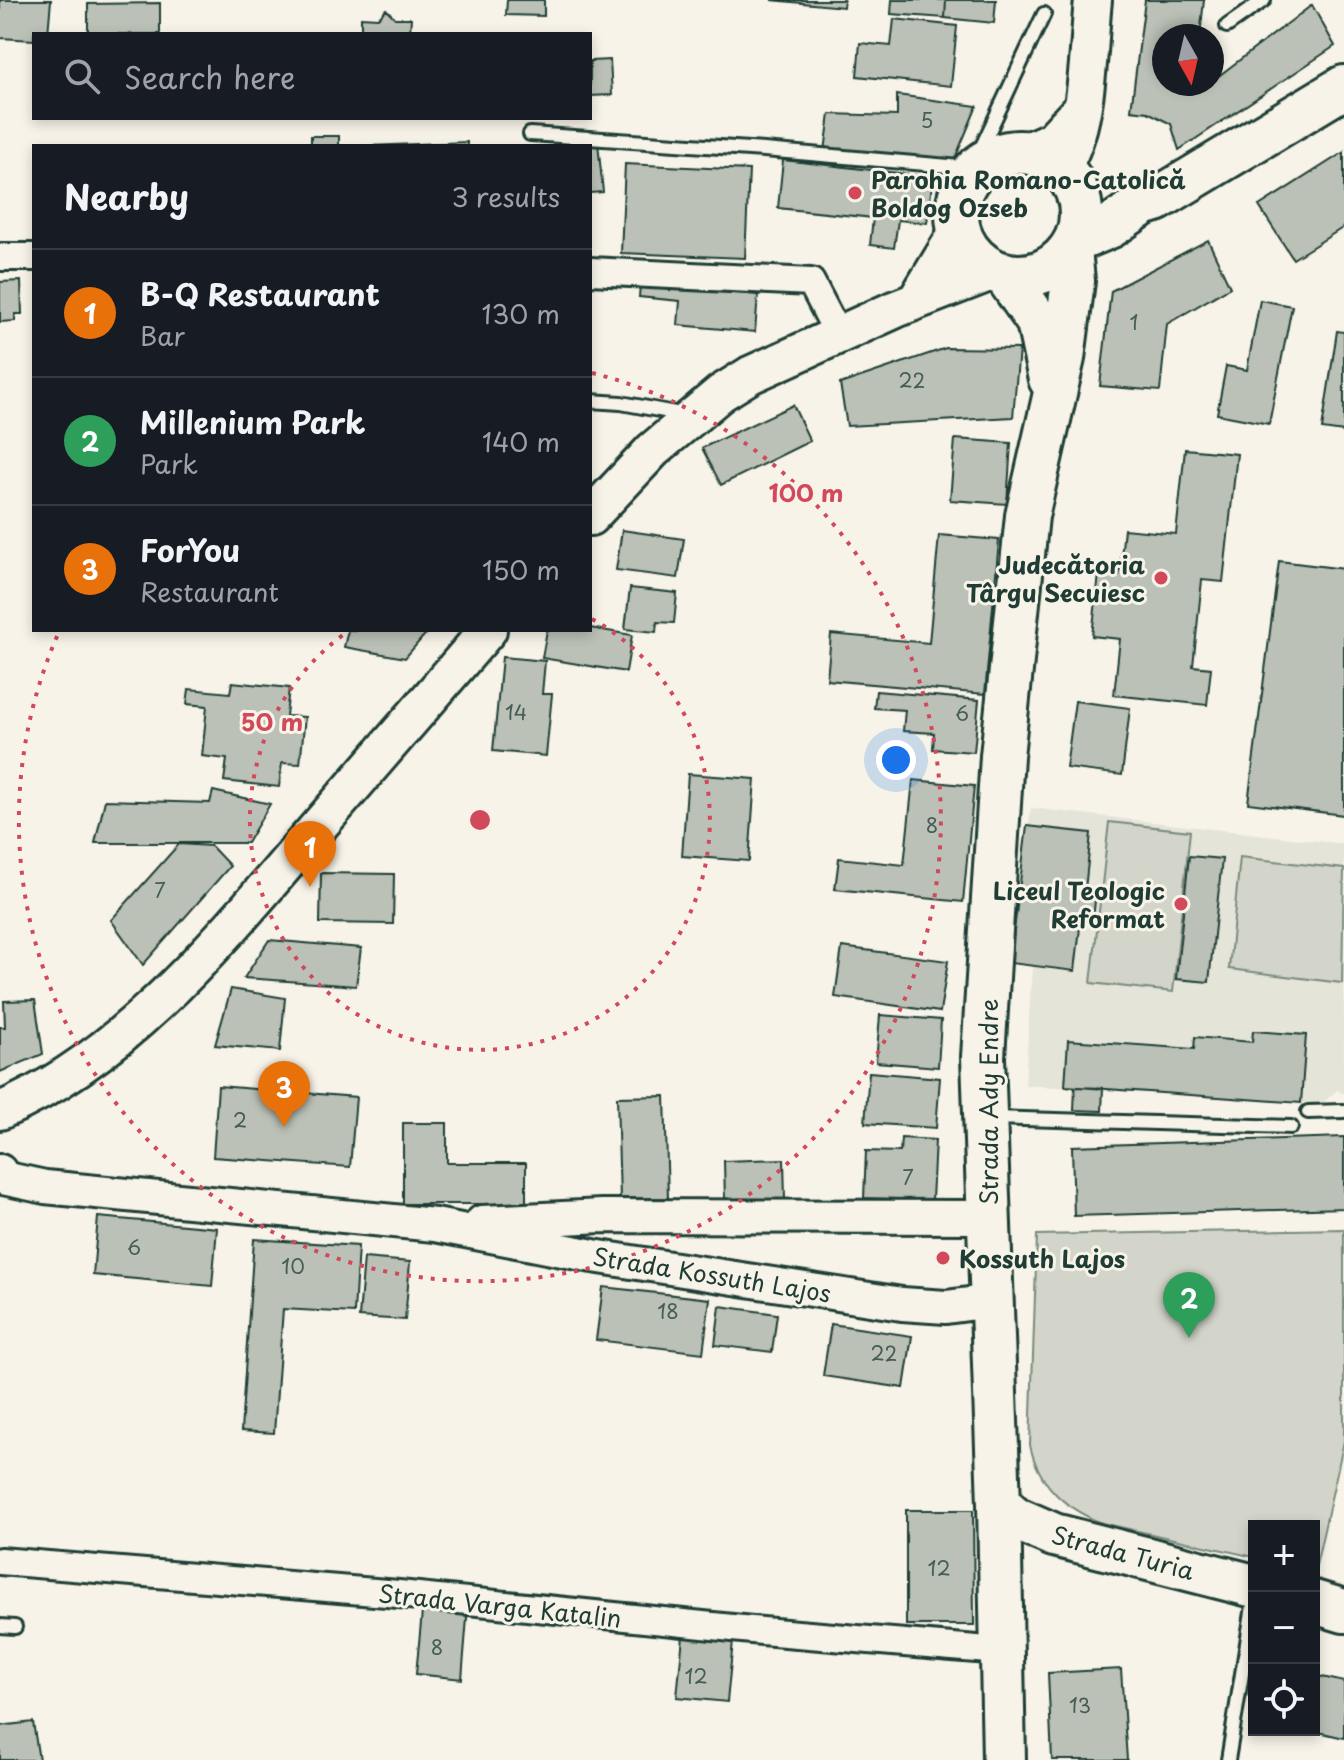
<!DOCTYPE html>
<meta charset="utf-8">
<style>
body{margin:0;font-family:"Playpen Sans",sans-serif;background:#242831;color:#f1f3f6}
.controls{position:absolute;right:24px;bottom:24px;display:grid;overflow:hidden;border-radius:0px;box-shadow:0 4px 12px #0003}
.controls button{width:72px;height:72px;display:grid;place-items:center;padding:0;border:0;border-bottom:2px solid #363941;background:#171b24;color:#f1f3f6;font:40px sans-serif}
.compass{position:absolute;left:1152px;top:24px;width:72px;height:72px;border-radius:50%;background:#171b24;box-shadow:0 4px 12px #0003;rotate:172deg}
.you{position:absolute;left:896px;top:760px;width:28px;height:28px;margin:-20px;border:6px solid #fff;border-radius:50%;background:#1a73e8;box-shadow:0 0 0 12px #1a73e833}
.badge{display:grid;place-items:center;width:52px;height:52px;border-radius:50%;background:#8c9099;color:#fff;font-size:26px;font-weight:700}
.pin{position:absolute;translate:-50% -66px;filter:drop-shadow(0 2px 4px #0008)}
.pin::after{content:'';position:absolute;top:42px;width:28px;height:24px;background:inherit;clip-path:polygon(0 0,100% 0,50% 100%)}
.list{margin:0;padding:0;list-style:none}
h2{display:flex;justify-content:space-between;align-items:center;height:104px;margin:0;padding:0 32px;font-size:34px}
h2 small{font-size:26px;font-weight:400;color:#9ea1a6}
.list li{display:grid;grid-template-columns:52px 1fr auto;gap:24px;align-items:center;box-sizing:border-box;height:128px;padding:0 32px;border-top:2px solid #363941}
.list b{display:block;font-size:30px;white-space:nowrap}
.list p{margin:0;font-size:26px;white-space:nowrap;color:#9ea1a6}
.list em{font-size:26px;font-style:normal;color:#9ea1a6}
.icon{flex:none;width:44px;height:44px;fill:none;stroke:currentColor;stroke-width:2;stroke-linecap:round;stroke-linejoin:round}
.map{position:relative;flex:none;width:1344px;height:1760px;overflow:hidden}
.search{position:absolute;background:#171b24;box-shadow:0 4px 12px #0003;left:32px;top:32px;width:560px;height:88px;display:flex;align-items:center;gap:20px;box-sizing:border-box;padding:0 28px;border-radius:0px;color:#9ea1a6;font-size:30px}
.panel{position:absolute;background:#171b24;box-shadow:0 4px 12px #0003;left:32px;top:144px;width:560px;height:488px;border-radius:0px}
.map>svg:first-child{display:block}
</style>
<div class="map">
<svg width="1344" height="1760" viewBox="0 0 1344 1760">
<rect width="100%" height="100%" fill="#f7f3e8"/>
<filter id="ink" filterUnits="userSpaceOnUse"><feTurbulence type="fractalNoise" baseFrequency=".0125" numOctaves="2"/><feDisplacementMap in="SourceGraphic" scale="16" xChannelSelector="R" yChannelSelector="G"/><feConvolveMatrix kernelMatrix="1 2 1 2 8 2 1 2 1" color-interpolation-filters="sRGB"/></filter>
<g filter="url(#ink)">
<!-- built -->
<path fill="#e5e4d9" d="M1031 808 1344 844V1094L1337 1090 1323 1103H1301L1025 1085 1032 967 1010 963Z"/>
<!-- green -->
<path fill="#d3d5ca" stroke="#79897f" stroke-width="2" d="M1109 822 1190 831 1173 992 1091 983Z
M1240 857 1344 869 1342 983 1229 969Z
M1344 1229V1441L1315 1570 1314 1526H1254V1557L1102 1523C1066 1509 1038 1484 1030 1445L1037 1235Z"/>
<!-- building -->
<path fill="#bbc1b6" stroke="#1f3d34" stroke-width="2" d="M0 0H51L48 34H34V40L0 38Z
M507 0H544V16L506 15Z
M771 0H844L843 7Z
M892 0H946L945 18 891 14Z
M946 0H996L994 23 945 18Z
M1145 0H1204L1200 36H1164V84H1189L1199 91 1207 84H1212V81L1312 5 1335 46 1179 150 1171 124 1148 112 1131 110Z
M160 3V34H88V4Z
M386 9 395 18H411L410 32 430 34H361V17L378 18Z
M894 19 957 26 951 86 857 76 860 43 891 46Z
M610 60 612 95 590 96V61Z
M897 95 977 106 954 161 825 151 830 114 897 116Z
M311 136H339V146H311Z
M467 142V146H367Z
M598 143 603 192 590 193V146H572Z
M1344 152V227L1293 259 1259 206Z
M783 160 933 177 927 223 898 220 894 248 870 245 873 218 778 208Z
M625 164 749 170 745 258 621 253Z
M1208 240 1230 287 1167 324 1160 391 1100 386 1111 291Z
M21 281 22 314H15V321L0 322V282Z
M640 284 758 295 755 332 678 325 680 301 639 297Z
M1260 300 1292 306 1269 424 1217 414 1226 366 1247 370Z
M1337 331 1344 332V432L1322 429Z
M946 348 1019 349 1013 417 847 426 840 384Z
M793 405 810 441 721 485 702 448Z
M955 439 1011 443 1007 504 950 500Z
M1185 449 1237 454 1223 582 1202 580 1193 666 1211 668 1207 705 1114 695 1120 639 1092 636 1099 574 1119 576 1124 529 1176 534Z
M622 530 684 539 678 578 616 570Z
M939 535 999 540 985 694 827 680 831 634 929 643Z
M1279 561 1344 569V815L1248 803Z
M630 588 677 593 674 623 657 622 656 632 625 629Z
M590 628 632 635 626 672 542 658 547 630Z
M348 630H429L405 658 344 647Z
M502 657 545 661 542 694H552L546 756 493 751Z
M232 682 289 688 286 716 305 717 300 764 282 763 279 787 224 781 227 759 202 756 207 706 187 704 189 689 230 693Z
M876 691 979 700 974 752 933 749 934 733 903 731 905 710 874 708Z
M1075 701 1130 708 1122 775 1066 768Z
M688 774 755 779 749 861 682 856Z
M913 780 974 786 963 902 835 889 839 858 904 865Z
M213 791 270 804 247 843H95L105 800 210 803Z
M1027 826 1091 833 1085 890 1096 891 1093 920 1081 919 1075 971 1010 963Z
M179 844 211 846 230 866 143 965 111 920Z
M1189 856 1222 859 1209 982 1176 979Z
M321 873 394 874 393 924 320 923Z
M269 940 361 948 356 986 244 978Z
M842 947 948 961 940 1012 835 997Z
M231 989 285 998 280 1051 215 1045Z
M35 1000 43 1054 0 1072V1027H5L4 1001Z
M880 1015 941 1020 938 1067 876 1062Z
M1253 1031 1306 1035 1301 1103 1065 1086 1068 1040 1194 1049 1195 1037 1252 1042Z
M869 1072 940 1078 936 1128 865 1123Z
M218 1086 356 1097 350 1167 213 1157Z
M1075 1087 1103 1088 1102 1111 1074 1110Z
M665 1096 668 1198 620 1199 617 1097Z
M403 1123H447V1163H526V1204H403Z
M1344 1137V1208L1074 1216 1072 1146Z
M901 1138 935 1140 932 1200 864 1198 866 1151 900 1152Z
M784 1159 785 1199 725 1201 724 1161Z
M98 1217 217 1228 212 1286 93 1275Z
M254 1239 358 1246 354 1313 283 1309 274 1433 241 1431Z
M364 1258 410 1262 405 1320 359 1317Z
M603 1287 710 1299 703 1353 596 1340Z
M720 1306 777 1314 772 1352 715 1345Z
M831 1324 912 1336 904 1388 823 1376Z
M906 1510H973L974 1625H906Z
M423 1602 468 1606 462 1679 416 1674Z
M683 1636 733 1641 727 1702 677 1697Z
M1121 1669 1127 1760H1052L1048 1673Z
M1314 1675 1344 1682V1738L1310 1730H1314Z
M33 1722 39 1760H0V1726Z"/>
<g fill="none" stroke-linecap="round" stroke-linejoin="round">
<!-- service casing -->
<g stroke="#1f3d34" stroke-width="18">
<path id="service" d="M1227 26 1264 0
M530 134 764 150 972 168
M961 191 1044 14
M590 401 621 403 686 415
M1308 1112 1344 1111
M991 1118 1291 1127
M0 1626 15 1627
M1228 1760 1254 1600"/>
</g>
<!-- minor casing -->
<g stroke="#1f3d34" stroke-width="32">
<path id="minor" d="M0 257H34
M590 271 811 282 839 336
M0 1561 399 1594 762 1631 1000 1651"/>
</g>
<!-- tertiary casing -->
<g stroke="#1f3d34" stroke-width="38">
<path id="tertiary" d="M0 1171 3 1178 45 1187 435 1225 593 1256 902 1304 946 1307 991 1301
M482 1222 602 1216 989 1217"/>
</g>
<!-- secondary casing -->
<g stroke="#1f3d34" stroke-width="42">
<path id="secondary" d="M1025 152 1052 140 1081 109
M1061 168C1089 129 1088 48 1093 0
M916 301 959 230
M590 517 653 450 721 393 750 375 896 309 994 271
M0 1111C125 1058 223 937 310 836 369 768 429 699 488 630"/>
</g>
<!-- primary casing -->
<g stroke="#1f3d34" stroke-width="48">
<path id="primary" d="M957 214a62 62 0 1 1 124 0a62 62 0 1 1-124 0Z
M1075 241 1111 226 1143 204 1156 200 1344 87
M1005 274 1038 322 1050 379
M999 1504 1015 1518 1054 1535 1254 1586
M1314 1602 1344 1611
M1004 1760 999 1504 983 1057 1002 756 1027 516 1063 358 1073 281 1070 249"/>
</g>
<!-- service -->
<use href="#service" stroke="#f7f3e8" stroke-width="12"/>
<!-- minor -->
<use href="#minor" stroke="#f7f3e8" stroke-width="26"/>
<!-- tertiary -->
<use href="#tertiary" stroke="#f7f3e8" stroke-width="32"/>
<!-- secondary -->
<use href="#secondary" stroke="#f7f3e8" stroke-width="36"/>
<!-- primary -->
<use href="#primary" stroke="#f7f3e8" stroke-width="42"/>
</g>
</g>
<!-- distance rings -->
<g fill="none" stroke="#d1495b" stroke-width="4" stroke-dasharray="4 8">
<path d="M592 619A230 230 0 1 1 350 630"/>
<path d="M592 373A461 461 0 1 1 59 632"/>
</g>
<!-- markers -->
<g fill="#d1495b" stroke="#f7f3e8" stroke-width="3">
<circle cx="855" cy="193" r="8"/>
<circle cx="1161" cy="578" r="8"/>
<circle cx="1181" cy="904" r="8"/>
<circle cx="943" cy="1258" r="8"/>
</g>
<g text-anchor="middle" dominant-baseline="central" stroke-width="6" stroke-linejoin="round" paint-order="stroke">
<!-- number labels -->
<g font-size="20" fill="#465e54">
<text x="927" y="120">5</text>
<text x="1134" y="322">1</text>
<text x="912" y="380">22</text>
<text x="516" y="712">14</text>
<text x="962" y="713">6</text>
<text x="932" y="825">8</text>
<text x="160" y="890">7</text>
<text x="240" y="1120">2</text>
<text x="908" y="1177">7</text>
<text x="134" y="1247">6</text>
<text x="293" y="1266">10</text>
<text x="668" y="1311">18</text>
<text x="884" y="1353">22</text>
<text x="939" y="1568">12</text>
<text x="437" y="1647">8</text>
<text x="696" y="1676">12</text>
<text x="1080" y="1705">13</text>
</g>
<!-- poi labels -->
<g font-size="24" font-weight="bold" fill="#1f3d34" stroke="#f7f3e8" text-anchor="start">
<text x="871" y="179">Parohia Romano-Catolică<tspan x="871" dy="28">Boldog Ozseb</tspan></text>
<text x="1145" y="564" text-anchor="end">Judecătoria<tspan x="1145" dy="28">Târgu Secuiesc</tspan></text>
<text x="1165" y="890" text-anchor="end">Liceul Teologic<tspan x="1165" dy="28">Reformat</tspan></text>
<text x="959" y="1258">Kossuth Lajos</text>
</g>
<!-- street labels -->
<g font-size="24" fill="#1f3d34" stroke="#f7f3e8">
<text transform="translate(988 1102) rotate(-90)">Strada Ady Endre</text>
<text transform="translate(712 1274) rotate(9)">Strada Kossuth Lajos</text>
<text transform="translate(1123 1552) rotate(15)">Strada Turia</text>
<text transform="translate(500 1605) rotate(6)">Strada Varga Katalin</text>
</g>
</g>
<circle cx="480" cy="820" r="12" fill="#d1495b" stroke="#f7f3e8" stroke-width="4"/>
<g font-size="24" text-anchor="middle" font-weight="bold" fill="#d1495b" stroke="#f7f3e8" stroke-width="6" stroke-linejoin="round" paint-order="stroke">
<text x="806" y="502">100 m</text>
<text x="272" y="731">50 m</text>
</g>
</svg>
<div class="controls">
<button>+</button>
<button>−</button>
<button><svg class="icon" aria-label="locate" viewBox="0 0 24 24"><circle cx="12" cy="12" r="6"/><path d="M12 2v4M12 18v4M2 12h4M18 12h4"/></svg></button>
</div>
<svg class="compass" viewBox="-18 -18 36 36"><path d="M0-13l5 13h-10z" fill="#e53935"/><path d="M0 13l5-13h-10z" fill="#9ea1a6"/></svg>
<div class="you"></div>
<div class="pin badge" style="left:310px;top:887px;background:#e8710a">1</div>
<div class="pin badge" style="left:1189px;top:1338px;background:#2e9e5b">2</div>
<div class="pin badge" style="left:284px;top:1127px;background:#e8710a">3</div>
<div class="search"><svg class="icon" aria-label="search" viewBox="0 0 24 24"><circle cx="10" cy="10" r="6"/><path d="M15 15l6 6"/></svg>Search here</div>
<section class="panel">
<h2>Nearby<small>3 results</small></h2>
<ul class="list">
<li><span class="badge" style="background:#e8710a">1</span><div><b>B-Q Restaurant</b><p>Bar</p></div><em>130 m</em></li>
<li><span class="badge" style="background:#2e9e5b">2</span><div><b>Millenium Park</b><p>Park</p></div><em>140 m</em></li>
<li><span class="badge" style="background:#e8710a">3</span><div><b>ForYou</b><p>Restaurant</p></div><em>150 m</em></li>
</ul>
</section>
</div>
